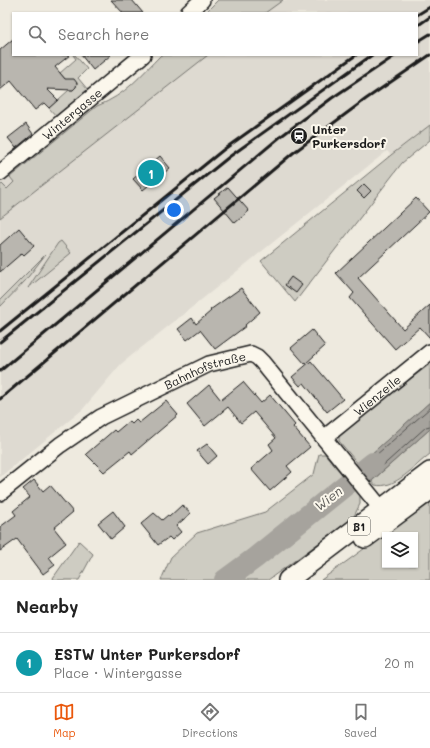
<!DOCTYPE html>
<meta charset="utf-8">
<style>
body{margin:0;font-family:Mali,sans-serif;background:#f6f6f6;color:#222}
.controls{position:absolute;right:12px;bottom:12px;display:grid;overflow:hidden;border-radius:0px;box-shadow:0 1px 3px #0004}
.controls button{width:36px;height:36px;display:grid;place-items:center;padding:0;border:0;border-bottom:1px solid #e0e0e0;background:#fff;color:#222;font:20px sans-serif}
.you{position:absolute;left:174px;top:210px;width:14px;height:14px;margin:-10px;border:3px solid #fff;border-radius:50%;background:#1a73e8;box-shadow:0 0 0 6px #1a73e833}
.badge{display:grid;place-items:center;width:26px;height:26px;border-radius:50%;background:#ea580c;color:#fff;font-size:13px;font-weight:700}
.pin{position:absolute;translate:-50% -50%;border:2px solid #fff;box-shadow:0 1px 4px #0006}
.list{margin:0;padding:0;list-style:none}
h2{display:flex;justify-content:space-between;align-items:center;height:52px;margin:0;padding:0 16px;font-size:17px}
h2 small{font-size:13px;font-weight:400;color:#767676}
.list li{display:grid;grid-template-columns:26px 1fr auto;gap:12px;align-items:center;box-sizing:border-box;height:60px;padding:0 16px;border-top:1px solid #e0e0e0}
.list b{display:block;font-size:15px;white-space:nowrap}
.list p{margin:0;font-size:13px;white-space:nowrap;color:#767676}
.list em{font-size:13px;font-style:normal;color:#767676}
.icon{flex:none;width:22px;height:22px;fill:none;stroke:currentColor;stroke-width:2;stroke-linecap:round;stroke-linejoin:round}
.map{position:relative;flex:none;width:430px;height:580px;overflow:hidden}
.search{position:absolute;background:#fff;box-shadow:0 1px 3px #0004;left:12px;right:12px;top:12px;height:44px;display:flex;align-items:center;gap:10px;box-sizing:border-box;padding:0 14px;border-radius:0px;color:#767676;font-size:15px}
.sheet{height:112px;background:#fff}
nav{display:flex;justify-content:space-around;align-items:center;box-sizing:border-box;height:56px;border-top:1px solid #e0e0e0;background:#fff;font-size:11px;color:#767676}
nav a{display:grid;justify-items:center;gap:2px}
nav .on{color:#ea580c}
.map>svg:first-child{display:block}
</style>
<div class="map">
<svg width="430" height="580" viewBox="0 0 430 580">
<rect width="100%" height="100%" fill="#eeeadf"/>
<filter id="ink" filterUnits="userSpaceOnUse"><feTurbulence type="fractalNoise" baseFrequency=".025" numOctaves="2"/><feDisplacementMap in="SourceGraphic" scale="8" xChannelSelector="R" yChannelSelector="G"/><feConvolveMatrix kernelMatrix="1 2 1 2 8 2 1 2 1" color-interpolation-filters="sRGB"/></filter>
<g filter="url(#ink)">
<!-- built -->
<path fill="#dedad1" d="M218 0H430V125L391 155 387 151 121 364 82 410 0 477V185L97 106 114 99 128 88 161 55H417V13H205Z"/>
<!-- green -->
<path fill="#ceccc2" stroke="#75746f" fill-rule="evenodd" d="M218 0H283L265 13H205Z
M73 55H75L87 69 78 78 88 90 56 116 49 108 69 90H73L76 87 77 83 67 81 60 73 76 59Z
M161 55H208L0 218V185L2 184 7 189 14 182 10 177 97 106C126 95 140 76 161 55Z
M430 125V140L402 163 295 302 261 261 391 155Z
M61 241 71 253 28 288 58 243Z
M45 255 25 281 0 307V300Z
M430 364V402L359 465 339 441V434Z
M430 429V454C415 465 395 490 375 485L372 481Z
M319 454H325L360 496V504L353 518 268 580H161L171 557 197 533 265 512 314 474Z
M430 501V580H321ZM385 535H415V565H385Z
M79 541 93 554 79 580H54L53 578Z"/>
<!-- water -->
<path fill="#a6a39d" stroke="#6f6d69" d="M430 402V429L366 486 353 470Z"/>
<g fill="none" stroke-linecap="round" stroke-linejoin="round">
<!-- shore -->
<path stroke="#535250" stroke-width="1" d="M360 469 430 408
M368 479 426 427 430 426"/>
<!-- river -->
<path stroke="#a6a39d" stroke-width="22" d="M225 580 255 558 373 463"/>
</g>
<!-- building -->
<path fill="#b9b6af" stroke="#1c1c1c" d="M111 0H132L143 13H123Z
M13 39V55H70L55 67 65 79H74L77 83 76 87 73 90 47 89 58 100 49 108 44 103 35 110 11 81 0 90V50Z
M81 55H111L93 70Z
M26 124 33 134 16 148 8 138Z
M160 156 170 168 143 190 133 179Z
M364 184 371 191 364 198 357 191Z
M228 187 249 211 235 223 214 198Z
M416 198 429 212 358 278 403 329 430 305V338L420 327 395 349 350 298 354 293 336 273Z
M19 228 34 246 24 255 22 253 0 272V245Z
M291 277 302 285 296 293 285 285Z
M241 288 260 312 245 325 246 326 215 349 200 330 187 340 178 329 192 318 196 324 211 311 210 310Z
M312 330 325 346 305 364 291 348Z
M311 361 343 399 327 412 304 383 300 386 292 377Z
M243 382 261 403 270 395 295 425 293 427 310 447 287 466 292 472 270 491 251 469 273 450 269 444 276 438 254 412 241 423 228 407 205 426 187 404 209 385 221 400Z
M166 401 178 415 132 454 130 451 104 472 86 454 114 430 116 432 129 421 132 424 136 420 139 423Z
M207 444 217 456 208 464 197 451Z
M34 480 43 491 50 485 73 512 54 528 66 543 49 557 55 565 43 574 17 539 0 551V527L16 515 13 511 30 497 23 489Z
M182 505 191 513 176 526 181 532 172 540 169 537 158 545 141 524 154 513 162 520 168 515 169 517Z
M113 511 125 527 111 539 98 523Z"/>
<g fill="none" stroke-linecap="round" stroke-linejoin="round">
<!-- minor casing -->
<g stroke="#1c1c1c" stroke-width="18">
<g id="minor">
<path d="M188 13 202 0"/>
<path id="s1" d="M0 173 143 55"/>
<path id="s2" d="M324 438 430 352"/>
<path id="s3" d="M0 493 60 445 101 417 209 364 251 354 257 357 262 362 388 517"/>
</g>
</g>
<!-- major casing -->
<g stroke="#1c1c1c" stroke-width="22">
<path id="major" d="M365 538 430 490
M288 580 430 472"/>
</g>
<!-- minor -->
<use href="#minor" stroke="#fbf7ec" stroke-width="15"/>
<!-- major -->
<use href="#major" stroke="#fbf7ec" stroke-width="19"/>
<!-- rail -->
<path stroke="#1c1c1c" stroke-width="3" d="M417 15 430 7
M417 26 430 17
M417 42 430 34
M0 331 223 150 356 55
M0 342 229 157 372 55
M0 371 280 137 332 98 396 55
M0 399 293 153 366 99 430 55"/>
</g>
</g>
<!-- icons -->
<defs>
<g id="station-disc" transform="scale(0.9)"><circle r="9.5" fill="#1c1c1c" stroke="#fbf7ec"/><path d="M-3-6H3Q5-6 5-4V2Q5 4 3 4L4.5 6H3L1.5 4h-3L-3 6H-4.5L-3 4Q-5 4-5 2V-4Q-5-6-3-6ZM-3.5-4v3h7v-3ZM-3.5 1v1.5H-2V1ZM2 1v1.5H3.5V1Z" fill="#fff"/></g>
</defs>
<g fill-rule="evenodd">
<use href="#station-disc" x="299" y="136"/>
</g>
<g text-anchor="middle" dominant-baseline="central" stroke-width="4" stroke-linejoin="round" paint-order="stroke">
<!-- shield labels -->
<rect fill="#fbf7ec" stroke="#5f5e5a" stroke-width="1" x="348" y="517" width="22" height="18" rx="3"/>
<g font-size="11" font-weight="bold" fill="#1c1c1c">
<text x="359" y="526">B1</text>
</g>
<!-- street labels -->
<g font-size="12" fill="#1c1c1c" stroke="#fbf7ec">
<text stroke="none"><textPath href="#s1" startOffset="93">Wintergasse</textPath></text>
<text stroke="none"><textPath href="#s3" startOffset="241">Bahnhofstraße</textPath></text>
<text stroke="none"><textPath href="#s2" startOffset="68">Wienzeile</textPath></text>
</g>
<!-- poi labels -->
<g font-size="12" font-weight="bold" fill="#1c1c1c" stroke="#fbf7ec" text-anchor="start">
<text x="312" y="129">Unter<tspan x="312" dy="14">Purkersdorf</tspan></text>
</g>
<!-- water labels -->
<g font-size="13" font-style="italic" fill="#5a5956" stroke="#fbf7ec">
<text transform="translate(328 498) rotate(-38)">Wien</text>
</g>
</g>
</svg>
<div class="controls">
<button><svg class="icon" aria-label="layers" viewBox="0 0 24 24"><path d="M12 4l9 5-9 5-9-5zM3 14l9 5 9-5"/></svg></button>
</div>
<div class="you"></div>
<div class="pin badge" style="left:151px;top:173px;background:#0f9aa8">1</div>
<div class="search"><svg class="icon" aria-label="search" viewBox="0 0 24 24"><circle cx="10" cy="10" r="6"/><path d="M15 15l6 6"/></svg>Search here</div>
</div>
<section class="sheet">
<h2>Nearby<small></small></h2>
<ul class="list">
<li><span class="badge" style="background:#0f9aa8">1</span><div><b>ESTW Unter Purkersdorf</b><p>Place · Wintergasse</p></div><em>20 m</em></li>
</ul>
</section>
<nav>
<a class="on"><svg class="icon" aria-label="map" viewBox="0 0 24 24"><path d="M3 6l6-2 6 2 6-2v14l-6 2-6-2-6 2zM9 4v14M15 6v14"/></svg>Map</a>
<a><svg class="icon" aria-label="directions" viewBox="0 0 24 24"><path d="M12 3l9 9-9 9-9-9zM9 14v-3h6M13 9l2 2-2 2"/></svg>Directions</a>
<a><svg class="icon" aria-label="saved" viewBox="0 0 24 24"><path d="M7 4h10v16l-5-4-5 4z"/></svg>Saved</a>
</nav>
